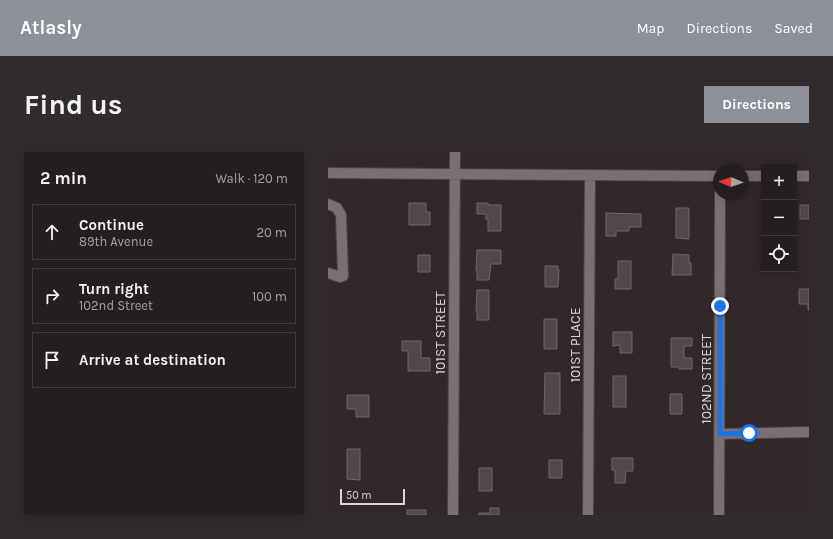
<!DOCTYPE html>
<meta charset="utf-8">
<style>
body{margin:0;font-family:Karla,sans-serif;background:#312b2d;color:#f1f3f6}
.controls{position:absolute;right:12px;top:12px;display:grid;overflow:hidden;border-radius:0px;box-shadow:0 2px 10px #0003}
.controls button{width:36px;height:36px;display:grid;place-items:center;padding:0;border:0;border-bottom:1px solid #423c3e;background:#251e20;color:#f1f3f6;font:20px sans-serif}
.compass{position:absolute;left:385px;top:12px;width:36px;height:36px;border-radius:50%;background:#251e20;box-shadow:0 2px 10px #0003;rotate:272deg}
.scale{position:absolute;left:12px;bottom:10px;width:65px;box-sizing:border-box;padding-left:4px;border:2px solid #dcd5d6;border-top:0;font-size:11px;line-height:14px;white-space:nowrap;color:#dcd5d6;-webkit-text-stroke:3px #31282a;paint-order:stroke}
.stop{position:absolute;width:12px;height:12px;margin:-9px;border:3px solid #1a73e8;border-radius:50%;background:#fff}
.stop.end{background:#1a73e8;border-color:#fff;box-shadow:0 1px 4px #0008}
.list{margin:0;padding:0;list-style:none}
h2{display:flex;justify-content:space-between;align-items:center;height:52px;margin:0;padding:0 16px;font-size:17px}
h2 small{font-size:13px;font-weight:400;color:#a3a2a5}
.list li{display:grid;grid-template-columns:26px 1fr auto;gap:12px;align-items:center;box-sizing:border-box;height:56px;margin:0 8px 8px;padding:0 8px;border:1px solid #423c3e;border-radius:0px}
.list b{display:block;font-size:15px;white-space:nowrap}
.list p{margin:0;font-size:13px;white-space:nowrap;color:#a3a2a5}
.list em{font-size:13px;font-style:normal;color:#a3a2a5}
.icon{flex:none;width:22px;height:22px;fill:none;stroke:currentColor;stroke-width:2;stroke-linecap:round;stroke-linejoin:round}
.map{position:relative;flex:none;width:481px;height:363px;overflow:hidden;border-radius:0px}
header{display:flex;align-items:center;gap:24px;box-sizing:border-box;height:56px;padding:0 20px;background:#8c9099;color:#fff}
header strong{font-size:19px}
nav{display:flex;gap:22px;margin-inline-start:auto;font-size:14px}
.intro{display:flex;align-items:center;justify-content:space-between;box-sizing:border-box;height:96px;padding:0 24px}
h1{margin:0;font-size:28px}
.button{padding:10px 18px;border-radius:0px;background:#8c9099;color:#fff;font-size:14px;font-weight:700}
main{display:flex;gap:24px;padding:0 24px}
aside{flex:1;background:#251e20;border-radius:0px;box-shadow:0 2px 10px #0003}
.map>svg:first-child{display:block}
</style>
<header>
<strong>Atlasly</strong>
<nav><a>Map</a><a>Directions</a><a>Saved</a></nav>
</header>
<div class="intro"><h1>Find us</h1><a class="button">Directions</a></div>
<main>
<aside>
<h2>2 min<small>Walk · 120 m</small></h2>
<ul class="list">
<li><svg class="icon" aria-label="ahead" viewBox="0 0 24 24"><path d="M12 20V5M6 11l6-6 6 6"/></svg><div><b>Continue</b><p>89th Avenue</p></div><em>20 m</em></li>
<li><svg class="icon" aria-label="right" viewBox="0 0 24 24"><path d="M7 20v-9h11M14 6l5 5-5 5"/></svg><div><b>Turn right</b><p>102nd Street</p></div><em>100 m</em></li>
<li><svg class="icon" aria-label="arrive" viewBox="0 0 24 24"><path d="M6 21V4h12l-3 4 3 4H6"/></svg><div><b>Arrive at destination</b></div></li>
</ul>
</aside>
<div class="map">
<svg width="481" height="363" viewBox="0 0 481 363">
<rect width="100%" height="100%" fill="#31282a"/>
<!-- building -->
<path fill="#51484d" stroke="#70676c" d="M81 51H98V60H102V73H81Z
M149 51H160V53H173V79H160V67H158V62H149Z
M472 53H481V67H472Z
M348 56H361V87L348 86Z
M278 61 313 62V75H301V79H288V84H278Z
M149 98H173V112H163L161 128H149V118H148Z
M345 102 361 103V111H363V123H344Z
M90 103H102V120H90Z
M290 109H303V137H287V127H290Z
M217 114H230V118H231L230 135H217Z
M471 137H481V158H480V152H471Z
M149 138H161V168H149V159H148Z
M216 167H229V197H216Z
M285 180H304V201H292V193L285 194Z
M343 186H364V194H356V206H364V217H351V215H343Z
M74 189H93V206H102V219H80V199H74Z
M217 221H232V262H216Z
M285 224H298V255H285Z
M342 242H354V262H342Z
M19 243H41V265H28V257H19Z
M19 297H32V328L19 327Z
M284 306H305V319H298L297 331H287V318H284Z
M221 308H234V326H221Z
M151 316H164V339H151Z
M162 356H171V363H151V361H162Z
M79 358H98V363H79Z"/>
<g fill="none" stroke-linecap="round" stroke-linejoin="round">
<!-- minor casing -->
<g stroke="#4c4445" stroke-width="12">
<path id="minor" d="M0 21 391 24
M415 24H436
M466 24H481
M0 52 9 56 13 63 15 124 12 125 0 121
M392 282 480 280
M125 363 127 0
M260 363 262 23
M391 363 392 42"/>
</g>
<!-- minor -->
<use href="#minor" stroke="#7a6f72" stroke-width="10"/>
</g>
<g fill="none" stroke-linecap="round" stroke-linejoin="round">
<!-- route -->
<path stroke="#1a73e8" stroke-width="5" d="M392 154V282L421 281"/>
</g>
<g text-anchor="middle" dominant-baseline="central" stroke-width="3" stroke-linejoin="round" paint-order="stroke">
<!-- street labels -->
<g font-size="14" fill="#dcd5d6" stroke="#31282a">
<text transform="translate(112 181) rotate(-90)">101ST STREET</text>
<text transform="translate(247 193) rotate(-90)">101ST PLACE</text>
<text transform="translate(378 227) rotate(-90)">102ND STREET</text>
</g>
</g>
</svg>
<div class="controls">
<button>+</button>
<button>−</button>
<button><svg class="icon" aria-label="locate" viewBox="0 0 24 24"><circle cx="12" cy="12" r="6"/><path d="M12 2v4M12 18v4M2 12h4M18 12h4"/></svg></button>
</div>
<svg class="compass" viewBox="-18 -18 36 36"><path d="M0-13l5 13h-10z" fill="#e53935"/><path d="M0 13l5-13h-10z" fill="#a3a2a5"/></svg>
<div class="scale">50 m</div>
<div class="stop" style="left:421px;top:281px"></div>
<div class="stop end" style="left:392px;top:154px"></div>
</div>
</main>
